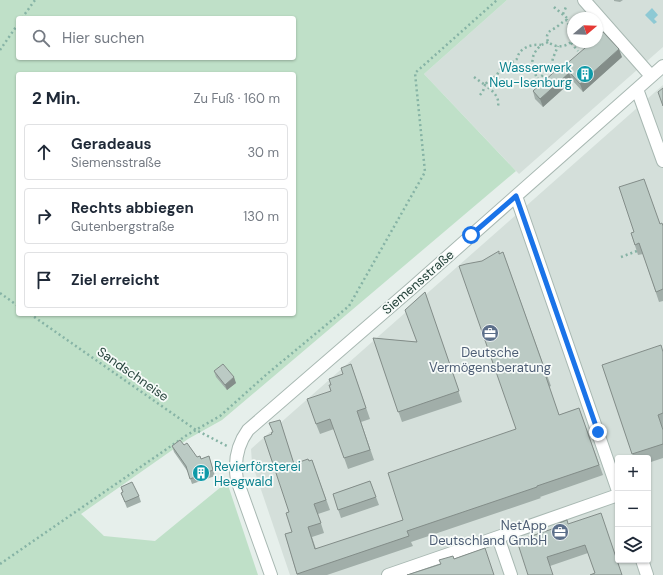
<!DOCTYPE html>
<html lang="de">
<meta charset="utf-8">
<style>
body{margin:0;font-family:"DM Sans",sans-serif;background:#f2f2f3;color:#1f2937}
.controls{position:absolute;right:12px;bottom:12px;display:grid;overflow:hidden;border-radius:4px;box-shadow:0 1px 3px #0004}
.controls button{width:36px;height:36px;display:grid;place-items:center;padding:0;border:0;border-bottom:1px solid #e0e1e3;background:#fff;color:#1f2937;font:20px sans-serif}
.compass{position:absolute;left:567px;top:12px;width:36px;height:36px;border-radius:50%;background:#fff;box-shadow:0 1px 3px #0004;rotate:71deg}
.stop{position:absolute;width:12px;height:12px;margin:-9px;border:3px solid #1a73e8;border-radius:50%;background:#fff}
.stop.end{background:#1a73e8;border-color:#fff;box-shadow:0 1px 4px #0008}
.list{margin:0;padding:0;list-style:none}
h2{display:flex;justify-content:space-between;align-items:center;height:52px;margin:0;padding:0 16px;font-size:17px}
h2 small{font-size:13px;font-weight:400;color:#747a83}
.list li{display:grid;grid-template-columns:26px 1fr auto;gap:12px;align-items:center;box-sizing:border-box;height:56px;margin:0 8px 8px;padding:0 8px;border:1px solid #e0e1e3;border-radius:4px}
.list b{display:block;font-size:15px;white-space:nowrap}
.list p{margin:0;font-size:13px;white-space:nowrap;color:#747a83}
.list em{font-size:13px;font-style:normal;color:#747a83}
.icon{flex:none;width:22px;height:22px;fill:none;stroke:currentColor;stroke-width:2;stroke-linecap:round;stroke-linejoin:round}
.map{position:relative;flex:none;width:663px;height:575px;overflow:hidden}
.search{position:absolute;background:#fff;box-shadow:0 1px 3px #0004;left:16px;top:16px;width:280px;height:44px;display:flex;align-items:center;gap:10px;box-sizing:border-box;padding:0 14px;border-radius:4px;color:#747a83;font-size:15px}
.panel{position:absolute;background:#fff;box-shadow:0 1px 3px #0004;left:16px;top:72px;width:280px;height:244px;border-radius:4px}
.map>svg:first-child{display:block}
</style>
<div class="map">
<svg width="663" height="575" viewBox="0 0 663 575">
<rect width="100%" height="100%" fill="#e6efeb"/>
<!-- built -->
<path fill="#d4dfda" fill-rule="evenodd" d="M507 0H663V47L519 174 424 74ZM573 18H597V42H573Z
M663 85V575H290L252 463 251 449ZM618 458H648V560H618Z"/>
<!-- green -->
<path fill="#bfe0c8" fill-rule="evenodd" d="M0 0H507L424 74 516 171 222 420 188 439 81 514 104 536 155 541 227 482 258 575H0ZM18 18H294V58H18ZM18 74H294V314H18Z"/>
<!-- water -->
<path fill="#8ec9d4" d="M652 8 658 15 654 19 657 22 654 24 645 15Z"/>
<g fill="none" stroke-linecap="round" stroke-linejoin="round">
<!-- minor casing -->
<g stroke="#a8b8b2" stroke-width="14">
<path id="minor" d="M584 0 651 76
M637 89 663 161
M516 196 618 491
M498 537 511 575
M642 560 647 575
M271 575 237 480C234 462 237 445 248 430L412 288 663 66
M388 575 498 537 618 495"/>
</g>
<!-- path -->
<path stroke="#86b3a5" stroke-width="2.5" stroke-dasharray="2 3" stroke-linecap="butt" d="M554 7C558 11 563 14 567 18V20
M563 14 566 7
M22 18 35 0
M573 34 570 28 567 20C563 21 562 23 559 25 553 31 544 30 548 42 556 48 566 48 573 40
M548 42C545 44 542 44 540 46 528 58 533 66 537 79H538L542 76 551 67 553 58 558 46
M571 43 578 51
M0 50 18 24
M474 77 485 85C489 79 493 79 497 75 499 71 501 67 504 65 508 62 513 63 516 60 518 58 518 54 520 52 525 46 534 44 541 45
M480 95 483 91 485 85C492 90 500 97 498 106
M621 257 637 251
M0 293 18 306
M30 314 196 430 229 447
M0 564 187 435 220 416 267 374 349 306 425 172 415 73 497 0"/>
<!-- minor -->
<use href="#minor" stroke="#fff" stroke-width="12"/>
</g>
<!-- wall -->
<path fill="#a1aea9" d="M614 0H623L620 2 614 1Z
M622 57 583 92 572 80V81L543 107 535 99 533 91 565 68 564 66Z
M660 224 663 226V301L659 302 643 254 638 255 631 233Z
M503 252 551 386 549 387 559 415 579 408 603 475 540 497 541 498 411 542 413 546 327 575H297L285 534 292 532 289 512 272 434 273 432 283 430 294 464 312 460 330 510 318 514 324 533 312 537 316 549 403 520 516 429 482 261Z
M425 292 462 402 402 422 373 338 417 342Z
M663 352V428H662L663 430V458L648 463V458H634L602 365Z
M351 364 370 419 361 422 374 460 348 469 334 429 320 434 316 424 331 391V385L343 374Z
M214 371 236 383 227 390 216 377Z
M184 445 197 457 201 459 209 456 215 476 192 484 188 472 174 452 172 446Z
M370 481 379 505 341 518 333 494Z
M121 487 139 496 141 502 127 508 121 493 123 492Z
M568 524 622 575 595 573 588 553 550 566 528 575Z"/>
<!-- shaded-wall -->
<path fill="#838d89" d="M619 49 622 57 583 92 580 84Z
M569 73 572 81 543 107 540 99Z
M234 377 236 383 227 390 225 385Z"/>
<!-- building -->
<path fill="#bbcac4" stroke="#838d89" d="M603 32 619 49 580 84 564 66 592 42H597V37Z
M562 65 569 73 540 99 533 91Z
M663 88V106L658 92Z
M644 179 660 224 662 223 663 226V289L656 292 639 243 635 245 631 233 634 232 619 187Z
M499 251V254L503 252 547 376 546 377 559 415 579 408 599 465 537 486V487L407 531 409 536 297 574 285 534 292 532 286 513 289 512 264 437 272 434 271 433 273 432 269 423 280 420 294 464 308 459 309 461 312 460 326 500 314 504 321 523 308 527 315 549 403 520 388 473 516 429 459 266 466 264 482 261Z
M425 292 459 391 398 412 373 338 417 342 405 310Z
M661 345 663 352V413L658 415 663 430V444L632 454 602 365Z
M223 364 234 377 225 385 214 371Z
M351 364 366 408 357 411 370 450 344 458 330 419 316 424 307 399 331 391 329 385H331L329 379 343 374 341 368Z
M180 440 184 445 187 443 197 457 200 456 201 459 209 456 213 470 190 479 186 466 172 446Z
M370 481 376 497 338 510 333 494Z
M132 482 139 496 125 502 121 493 123 492 121 487Z
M601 513 622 575H590L595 573 585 545 547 557 553 575H528L517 541 558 527 557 524 567 520 568 524Z
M485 548 494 575H407L441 564 439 560 453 556 454 559Z"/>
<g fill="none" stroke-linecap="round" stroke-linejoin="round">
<!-- route -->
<path stroke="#1a73e8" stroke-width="5" d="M471 235 516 196 598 432"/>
</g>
<!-- icons -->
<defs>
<g id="building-disc" transform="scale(0.9)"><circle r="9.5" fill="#0f9aa8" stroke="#f7fbf9"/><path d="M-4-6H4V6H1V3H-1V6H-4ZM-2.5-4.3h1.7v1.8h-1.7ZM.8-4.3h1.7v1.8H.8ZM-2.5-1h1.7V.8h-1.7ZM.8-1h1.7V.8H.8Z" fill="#fff"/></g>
<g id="office-disc" transform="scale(0.9)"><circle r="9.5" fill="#5c6f8a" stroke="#f7fbf9"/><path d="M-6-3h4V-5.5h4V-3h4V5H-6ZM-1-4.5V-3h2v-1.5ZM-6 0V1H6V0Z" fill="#fff"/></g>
</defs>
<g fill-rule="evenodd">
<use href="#building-disc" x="585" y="74"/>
<use href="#office-disc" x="490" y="333"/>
<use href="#building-disc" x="201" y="473"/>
<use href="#office-disc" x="560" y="532"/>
</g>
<g text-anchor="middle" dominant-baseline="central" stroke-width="3.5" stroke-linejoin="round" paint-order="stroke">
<!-- culture labels -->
<g font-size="13" fill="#0d838f" stroke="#f7fbf9" text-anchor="end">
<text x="572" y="67">Wasserwerk<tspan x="572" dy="15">Neu-Isenburg</tspan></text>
<text x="214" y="466" text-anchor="start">Revierförsterei<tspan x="214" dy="15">Heegwald</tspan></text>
</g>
<!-- street labels -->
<g font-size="13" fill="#24423a" stroke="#f7fbf9">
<text transform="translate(418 282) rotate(-41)">Siemensstraße</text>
<text transform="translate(133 374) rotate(35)">Sandschneise</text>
</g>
<!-- service labels -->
<g font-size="13" fill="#4e5e75" stroke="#f7fbf9">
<text x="490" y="352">Deutsche<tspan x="490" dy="15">Vermögensberatung</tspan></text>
<text x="547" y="525" text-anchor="end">NetApp<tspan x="547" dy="15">Deutschland GmbH</tspan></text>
</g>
</g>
</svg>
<div class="controls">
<button>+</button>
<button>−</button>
<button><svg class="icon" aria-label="layers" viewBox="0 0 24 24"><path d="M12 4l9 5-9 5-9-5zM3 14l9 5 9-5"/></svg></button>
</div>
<svg class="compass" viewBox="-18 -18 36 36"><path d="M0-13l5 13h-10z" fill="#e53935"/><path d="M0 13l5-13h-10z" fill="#747a83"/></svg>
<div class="stop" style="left:471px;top:235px"></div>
<div class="stop end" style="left:598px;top:432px"></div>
<div class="search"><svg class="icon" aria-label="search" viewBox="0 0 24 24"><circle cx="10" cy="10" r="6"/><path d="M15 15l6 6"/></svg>Hier suchen</div>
<section class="panel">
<h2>2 Min.<small>Zu Fuß · 160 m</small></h2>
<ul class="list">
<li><svg class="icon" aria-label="ahead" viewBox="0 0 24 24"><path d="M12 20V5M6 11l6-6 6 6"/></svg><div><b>Geradeaus</b><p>Siemensstraße</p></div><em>30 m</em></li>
<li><svg class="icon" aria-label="right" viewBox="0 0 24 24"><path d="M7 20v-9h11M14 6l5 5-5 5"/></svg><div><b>Rechts abbiegen</b><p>Gutenbergstraße</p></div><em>130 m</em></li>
<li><svg class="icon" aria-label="arrive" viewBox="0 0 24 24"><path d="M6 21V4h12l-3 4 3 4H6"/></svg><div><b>Ziel erreicht</b></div></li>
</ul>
</section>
</div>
